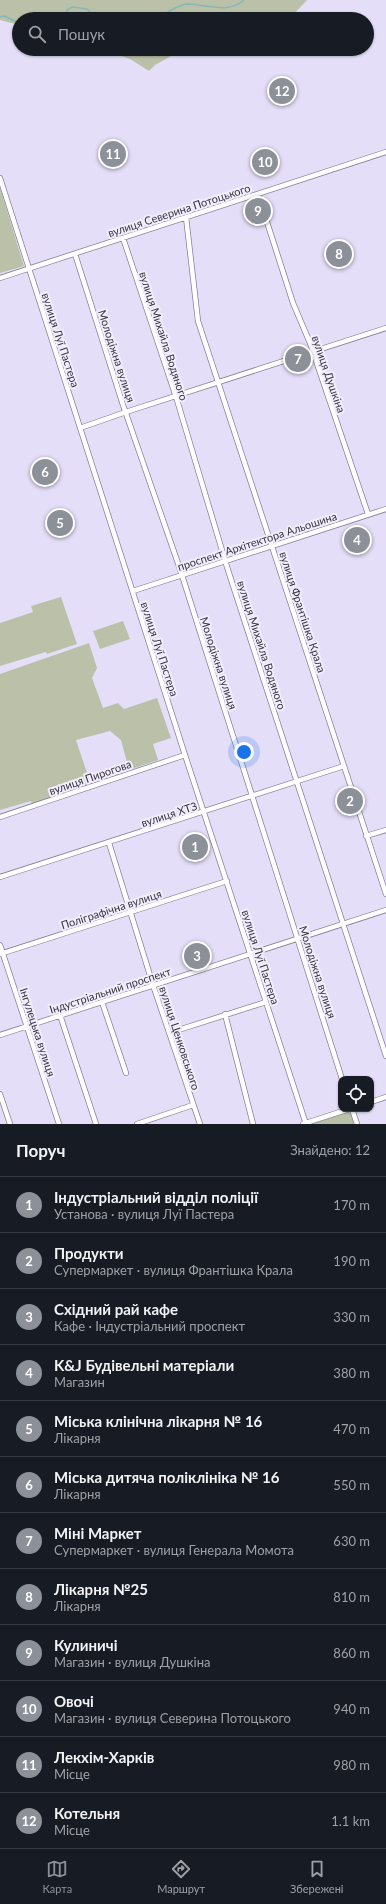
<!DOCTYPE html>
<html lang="uk">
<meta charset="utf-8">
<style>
body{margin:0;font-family:Lato,sans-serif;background:#242831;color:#f1f3f6}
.controls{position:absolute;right:12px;bottom:12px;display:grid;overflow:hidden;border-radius:8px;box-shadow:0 1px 3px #0004}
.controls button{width:36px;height:36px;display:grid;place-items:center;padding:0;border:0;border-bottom:1px solid #363941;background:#171b24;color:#f1f3f6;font:20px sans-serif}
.you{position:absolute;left:244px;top:752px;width:14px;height:14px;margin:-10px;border:3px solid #fff;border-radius:50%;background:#1a73e8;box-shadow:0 0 0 6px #1a73e833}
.badge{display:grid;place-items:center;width:26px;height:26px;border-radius:50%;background:#8c9099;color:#fff;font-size:13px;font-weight:700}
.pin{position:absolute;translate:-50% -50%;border:2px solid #fff;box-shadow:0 1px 4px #0006}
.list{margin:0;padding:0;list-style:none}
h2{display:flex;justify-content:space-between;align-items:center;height:52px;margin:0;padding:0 16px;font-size:17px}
h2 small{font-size:13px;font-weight:400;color:#9ea1a6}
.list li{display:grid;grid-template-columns:26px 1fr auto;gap:12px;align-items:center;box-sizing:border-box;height:56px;padding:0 16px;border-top:1px solid #363941}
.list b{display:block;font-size:15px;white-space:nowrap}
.list p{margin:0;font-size:13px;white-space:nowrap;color:#9ea1a6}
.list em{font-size:13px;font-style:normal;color:#9ea1a6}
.icon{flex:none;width:22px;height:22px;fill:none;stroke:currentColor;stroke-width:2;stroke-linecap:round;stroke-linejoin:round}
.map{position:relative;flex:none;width:386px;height:1124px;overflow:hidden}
.search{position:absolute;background:#171b24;box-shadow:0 1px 3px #0004;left:12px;right:12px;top:12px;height:44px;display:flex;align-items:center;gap:10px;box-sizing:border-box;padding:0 14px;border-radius:22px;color:#9ea1a6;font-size:15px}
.sheet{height:724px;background:#171b24}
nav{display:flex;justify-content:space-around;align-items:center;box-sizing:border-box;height:56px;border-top:1px solid #363941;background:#171b24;font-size:11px;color:#9ea1a6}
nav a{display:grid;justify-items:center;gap:2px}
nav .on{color:#8c9099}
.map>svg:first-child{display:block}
</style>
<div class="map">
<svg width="386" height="1124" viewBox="0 0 386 1124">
<rect width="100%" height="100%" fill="#e5def8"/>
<!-- green -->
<path fill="#bbc1a9" d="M0 0H307L292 16 286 19H19V25L0 20Z
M102 49H184L155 65 149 71 130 59Z
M0 188 24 266 0 273Z
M61 597 77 644 47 654 46 652 0 666V623L33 612 31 606Z
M123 621 130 639 100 649 93 631Z
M89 643 97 668 92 678 103 708 118 703 124 709 157 698 171 738 153 744 158 760 129 770 121 740 110 731 76 740 91 785 32 804 31 801 0 810V674Z
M352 1109 357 1124H306Z"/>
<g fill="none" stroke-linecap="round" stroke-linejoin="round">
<!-- stream -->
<path stroke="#85b7b8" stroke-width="1.5" d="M0 17 4 16 19 23
M66 19 67 10 72 7 87 9 98 19
M165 19 168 12C173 9 182 4 188 4 207 5 229 14 244 0"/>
<!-- minor casing -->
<g stroke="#878099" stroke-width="6">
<path id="minor" d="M0 178 185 755 306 1124
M258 194 293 303 310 343 368 514
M186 217 198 321 386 894
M123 238 177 400 227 567 386 1056
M75 254 123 405 180 569 342 1079
M0 278 386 152
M80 428 126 412 386 328
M133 591 386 509
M0 817 185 755
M366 836 386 830
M109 843 153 985 200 1124
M0 877 344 766
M0 945 59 1124
M0 954 227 881
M102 1002 126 1073
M225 1014 253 1124
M60 1015 96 1124
M169 1033 266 1002
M0 1035 386 910
M0 1094 10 1124
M371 1102 386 1097
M352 1109 357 1124
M137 1124 193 1105
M303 1124 349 1109"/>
</g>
<!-- minor -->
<use href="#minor" stroke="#fff" stroke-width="4.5"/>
</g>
<g text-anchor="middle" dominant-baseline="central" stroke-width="4" stroke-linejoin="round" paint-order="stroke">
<!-- street labels -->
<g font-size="11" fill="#37343e" stroke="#f1edfd">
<text transform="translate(179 210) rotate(-18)">вулиця Северина Потоцького</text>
<text transform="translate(164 336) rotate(72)">вулиця Михайла Водяного</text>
<text transform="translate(61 340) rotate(72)">вулиця Луї Пастера</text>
<text transform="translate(117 356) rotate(72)">Молодіжна вулиця</text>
<text transform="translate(329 374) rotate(71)">вулиця Душкіна</text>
<text transform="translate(257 541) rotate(-18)">проспект Архітектора Альошина</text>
<text transform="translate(303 612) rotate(72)">вулиця Франтішка Крала</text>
<text transform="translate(262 645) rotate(72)">вулиця Михайла Водяного</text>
<text transform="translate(160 649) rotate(72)">вулиця Луї Пастера</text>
<text transform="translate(219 663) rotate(72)">Молодіжна вулиця</text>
<text transform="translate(90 777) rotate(-19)">вулиця Пирогова</text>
<text transform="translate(169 814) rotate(-18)">вулиця ХТЗ</text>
<text transform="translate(111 909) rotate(-18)">Поліграфічна вулиця</text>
<text transform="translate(261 957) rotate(72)">вулиця Луї Пастера</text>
<text transform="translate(318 972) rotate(72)">Молодіжна вулиця</text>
<text transform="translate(110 990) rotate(-18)">Індустріальний проспект</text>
<text transform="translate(38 1032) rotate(72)">Інгулецька вулиця</text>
<text transform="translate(180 1038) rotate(72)">вулиця Ценковського</text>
</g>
</g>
</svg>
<div class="controls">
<button><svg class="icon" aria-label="locate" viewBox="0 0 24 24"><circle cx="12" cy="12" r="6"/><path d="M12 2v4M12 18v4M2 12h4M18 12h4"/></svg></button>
</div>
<div class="you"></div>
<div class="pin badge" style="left:195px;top:847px">1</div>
<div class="pin badge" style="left:350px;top:801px">2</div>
<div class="pin badge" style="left:197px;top:956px">3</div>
<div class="pin badge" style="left:357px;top:540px">4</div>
<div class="pin badge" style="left:60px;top:523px">5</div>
<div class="pin badge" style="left:45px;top:472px">6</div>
<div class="pin badge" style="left:298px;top:359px">7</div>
<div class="pin badge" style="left:339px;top:254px">8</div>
<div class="pin badge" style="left:258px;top:211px">9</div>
<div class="pin badge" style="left:265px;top:162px">10</div>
<div class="pin badge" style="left:113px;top:154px">11</div>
<div class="pin badge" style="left:282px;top:91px">12</div>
<div class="search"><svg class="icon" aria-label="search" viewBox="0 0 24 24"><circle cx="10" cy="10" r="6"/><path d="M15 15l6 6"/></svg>Пошук</div>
</div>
<section class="sheet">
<h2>Поруч<small>Знайдено: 12</small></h2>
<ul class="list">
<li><span class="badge">1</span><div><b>Індустріальний відділ поліції</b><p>Установа · вулиця Луї Пастера</p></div><em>170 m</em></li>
<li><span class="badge">2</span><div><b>Продукти</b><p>Супермаркет · вулиця Франтішка Крала</p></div><em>190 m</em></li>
<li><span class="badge">3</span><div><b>Східний рай кафе</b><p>Кафе · Індустріальний проспект</p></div><em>330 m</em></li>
<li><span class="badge">4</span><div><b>K&amp;J Будівельні матеріали</b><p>Магазин</p></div><em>380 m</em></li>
<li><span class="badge">5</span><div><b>Міська клінічна лікарня № 16</b><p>Лікарня</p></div><em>470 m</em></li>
<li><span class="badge">6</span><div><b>Міська дитяча поліклініка № 16</b><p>Лікарня</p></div><em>550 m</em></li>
<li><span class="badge">7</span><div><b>Міні Маркет</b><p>Супермаркет · вулиця Генерала Момота</p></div><em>630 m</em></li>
<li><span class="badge">8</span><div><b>Лікарня №25</b><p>Лікарня</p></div><em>810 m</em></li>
<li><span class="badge">9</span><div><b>Кулиничі</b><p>Магазин · вулиця Душкіна</p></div><em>860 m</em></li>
<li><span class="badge">10</span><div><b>Овочі</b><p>Магазин · вулиця Северина Потоцького</p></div><em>940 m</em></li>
<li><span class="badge">11</span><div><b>Лекхім-Харків</b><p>Місце</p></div><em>980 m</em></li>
<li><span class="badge">12</span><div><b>Котельня</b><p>Місце</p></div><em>1.1 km</em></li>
</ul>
</section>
<nav>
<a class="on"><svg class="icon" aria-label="map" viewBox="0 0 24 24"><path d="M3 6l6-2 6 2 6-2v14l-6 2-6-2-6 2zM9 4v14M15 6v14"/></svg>Карта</a>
<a><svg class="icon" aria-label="directions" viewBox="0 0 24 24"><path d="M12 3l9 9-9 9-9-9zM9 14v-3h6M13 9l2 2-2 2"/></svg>Маршрут</a>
<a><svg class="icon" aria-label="saved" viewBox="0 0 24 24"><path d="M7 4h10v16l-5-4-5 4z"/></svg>Збережені</a>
</nav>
